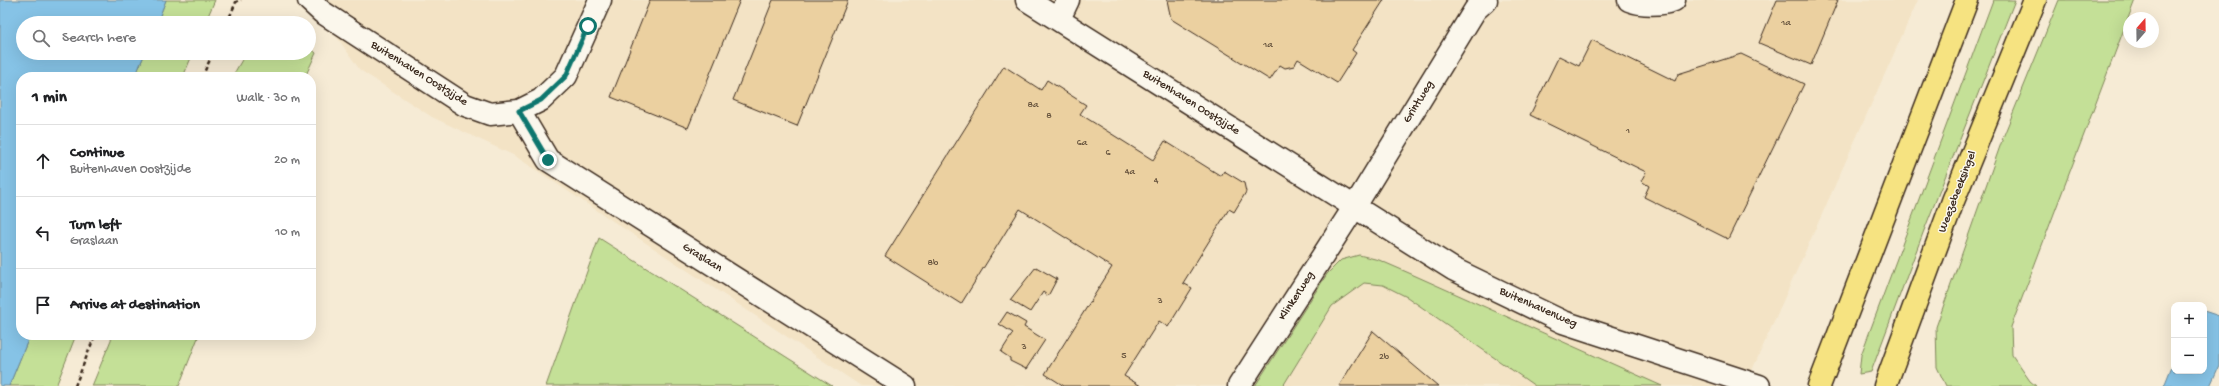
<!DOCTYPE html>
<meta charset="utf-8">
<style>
body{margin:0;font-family:"Gochi Hand",sans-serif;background:#f2f2f2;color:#202124}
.controls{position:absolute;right:12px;bottom:12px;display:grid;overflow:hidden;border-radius:8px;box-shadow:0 4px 16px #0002}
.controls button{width:36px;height:36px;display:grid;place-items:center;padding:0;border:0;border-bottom:1px solid #e0e0e0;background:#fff;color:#202124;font:20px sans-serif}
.compass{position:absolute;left:2123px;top:12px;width:36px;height:36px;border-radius:50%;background:#fff;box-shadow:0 4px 16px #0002;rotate:20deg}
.stop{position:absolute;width:12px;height:12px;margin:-9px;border:3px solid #0f766e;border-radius:50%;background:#fff}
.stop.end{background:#0f766e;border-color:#fff;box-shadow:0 1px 4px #0008}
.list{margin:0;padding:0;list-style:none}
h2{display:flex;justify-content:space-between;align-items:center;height:52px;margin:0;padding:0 16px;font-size:17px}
h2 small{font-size:13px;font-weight:400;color:#757577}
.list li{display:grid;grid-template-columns:26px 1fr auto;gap:12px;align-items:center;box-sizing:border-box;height:72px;padding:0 16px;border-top:1px solid #e0e0e0}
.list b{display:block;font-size:15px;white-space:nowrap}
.list p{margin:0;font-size:13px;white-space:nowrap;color:#757577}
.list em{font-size:13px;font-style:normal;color:#757577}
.icon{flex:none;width:22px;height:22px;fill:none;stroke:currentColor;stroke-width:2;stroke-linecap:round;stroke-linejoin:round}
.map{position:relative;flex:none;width:2219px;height:386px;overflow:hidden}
.search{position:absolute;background:#fff;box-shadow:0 4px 16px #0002;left:16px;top:16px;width:300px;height:44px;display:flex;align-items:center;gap:10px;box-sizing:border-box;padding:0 14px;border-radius:22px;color:#757577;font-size:15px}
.panel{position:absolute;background:#fff;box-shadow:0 4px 16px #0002;left:16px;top:72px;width:300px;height:268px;border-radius:16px}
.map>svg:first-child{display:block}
</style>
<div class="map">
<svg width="2219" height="386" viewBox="0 0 2219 386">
<rect width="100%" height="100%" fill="#f6ebd5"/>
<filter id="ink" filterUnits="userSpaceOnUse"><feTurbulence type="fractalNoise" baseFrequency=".025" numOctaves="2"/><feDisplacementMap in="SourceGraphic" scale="8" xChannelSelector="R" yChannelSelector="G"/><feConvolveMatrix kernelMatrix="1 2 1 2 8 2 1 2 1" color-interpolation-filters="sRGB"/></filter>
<g filter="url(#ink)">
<!-- built -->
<path fill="#f3e3c5" d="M311 0H1918L1745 386H861L515 156 432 117 360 70Z"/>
<!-- green -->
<path fill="#c4e097" stroke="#80855a" d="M166 0H215L205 23H157Z
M1993 0H2015L1923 233 1871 372 1859 374 1861 355Z
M2059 0H2135L2011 327 2012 355 2030 381 2036 386H1946L1937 367 1936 327 2004 135Z
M309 47 316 53 305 77H232L246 53H309Z
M145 53H193L183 77H135Z
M599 238 832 386H546Z
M1359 255 1379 260 1409 273 1662 386H1535L1407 297 1383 285 1364 283 1332 306 1283 386H1255L1327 274 1341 260Z
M30 335H76L56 386H9Z
M113 335H199L179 386H92Z"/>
<!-- water -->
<path fill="#86c3e6" stroke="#688696" d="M0 0H166L157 23H23V53H145L135 77H21V335H30L9 386H0Z
M2204 311 2219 316V366L2210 386H2164L2174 361V371H2204Z"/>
<!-- building -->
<path fill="#ebd0a0" stroke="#3b2a1e" d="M650 0H740L688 128 611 97Z
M773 0H848L797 126 733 100Z
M1167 0H1384L1352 50 1356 53 1337 83 1298 59 1294 66 1285 68 1280 65 1270 80 1171 19Z
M1777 0H1838L1811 65 1759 43Z
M1592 40 1675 81 1678 74 1741 54 1804 84 1728 239 1644 197 1649 186 1641 181 1646 172 1530 115 1559 56 1579 66Z
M1004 66 1041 90 1047 80 1086 105 1080 114 1153 160 1165 141 1221 176 1224 171 1244 183 1246 192 1234 212 1229 209 1183 283 1192 288 1168 327 1159 321 1124 376 1141 386H1064L1045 374 1112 267 1020 209 961 304 885 256Z
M1036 267 1057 279 1048 296 1043 292 1030 312 1010 300Z
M1007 312 1026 323 1024 327 1045 340 1026 369 1010 361V358L1001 352 1013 333 999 324Z
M1373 331 1438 386H1339Z"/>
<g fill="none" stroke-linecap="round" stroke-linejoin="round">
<!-- street casing -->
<g stroke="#3b2a1e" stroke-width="25">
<path id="street" d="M309 0 322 12 465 105 490 114 519 111 541 100 566 76 600 0
M1027 0 1453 269 1563 322 1759 386
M1629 0C1641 5 1662 5 1674 0
M1059 19 1068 0
M519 111 548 160 905 386
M1239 386 1355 206 1475 10 1486 0"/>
</g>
<!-- primary casing -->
<g stroke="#3b2a1e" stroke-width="25">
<path id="primary" d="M1819 386 1967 0
M1885 386 1953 201 2035 0"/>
</g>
<!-- path -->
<path stroke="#3b2a1e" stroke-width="2.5" stroke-dasharray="4 3" stroke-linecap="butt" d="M227 23 236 2 241 0
M202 77 213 53
M75 386 95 335"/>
<!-- street -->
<use href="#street" stroke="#fbf7ec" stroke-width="22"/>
<!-- primary -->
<use href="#primary" stroke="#f6e381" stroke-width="22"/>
</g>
</g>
<g fill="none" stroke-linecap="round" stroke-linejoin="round" filter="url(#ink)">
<!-- route -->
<path stroke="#0f766e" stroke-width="5" d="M548 160 519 111 541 100 566 76 588 26"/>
</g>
<g text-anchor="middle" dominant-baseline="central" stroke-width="3" stroke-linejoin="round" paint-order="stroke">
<!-- number labels -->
<g font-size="10" fill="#67543e">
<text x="1786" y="23">1a</text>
<text x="1268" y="45">1a</text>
<text x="1033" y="105">8a</text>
<text x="1049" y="116">8</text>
<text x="1628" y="131">1</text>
<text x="1082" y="143">6a</text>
<text x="1108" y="153">6</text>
<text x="1130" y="172">4a</text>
<text x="1156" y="181">4</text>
<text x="933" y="263">8b</text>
<text x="1160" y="301">3</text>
<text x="1024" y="347">3</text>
<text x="1124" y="356">5</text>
<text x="1384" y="357">2b</text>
</g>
<!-- street labels -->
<g font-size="12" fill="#3b2a1e" stroke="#fbf7ec">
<text transform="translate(419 74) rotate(32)">Buitenhaven Oostzijde</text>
<text transform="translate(1419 102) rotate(-58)">Grintweg</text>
<text transform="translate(1191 103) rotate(32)">Buitenhaven Oostzijde</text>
<text transform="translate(1958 192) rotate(-69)">Weezebeeksingel</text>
<text transform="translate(702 258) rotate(32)">Graslaan</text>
<text transform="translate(1297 296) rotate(-57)">Klinkerweg</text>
<text transform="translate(1538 308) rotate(24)">Buitenhavenweg</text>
</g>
</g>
</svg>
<div class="controls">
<button>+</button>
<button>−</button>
</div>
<svg class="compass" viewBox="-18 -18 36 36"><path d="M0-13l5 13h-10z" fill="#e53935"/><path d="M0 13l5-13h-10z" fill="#757577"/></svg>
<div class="stop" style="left:588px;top:26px"></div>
<div class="stop end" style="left:548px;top:160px"></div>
<div class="search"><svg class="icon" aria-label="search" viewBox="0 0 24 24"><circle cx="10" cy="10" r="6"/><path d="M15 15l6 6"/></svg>Search here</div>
<section class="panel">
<h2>1 min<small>Walk · 30 m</small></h2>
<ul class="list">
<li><svg class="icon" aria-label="ahead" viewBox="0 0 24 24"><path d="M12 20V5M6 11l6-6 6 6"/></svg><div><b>Continue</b><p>Buitenhaven Oostzijde</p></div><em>20 m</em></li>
<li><svg class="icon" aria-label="left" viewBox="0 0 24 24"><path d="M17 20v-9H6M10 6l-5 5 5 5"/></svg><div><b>Turn left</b><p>Graslaan</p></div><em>10 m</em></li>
<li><svg class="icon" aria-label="arrive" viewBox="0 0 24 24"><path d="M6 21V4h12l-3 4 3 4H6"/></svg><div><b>Arrive at destination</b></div></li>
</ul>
</section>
</div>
